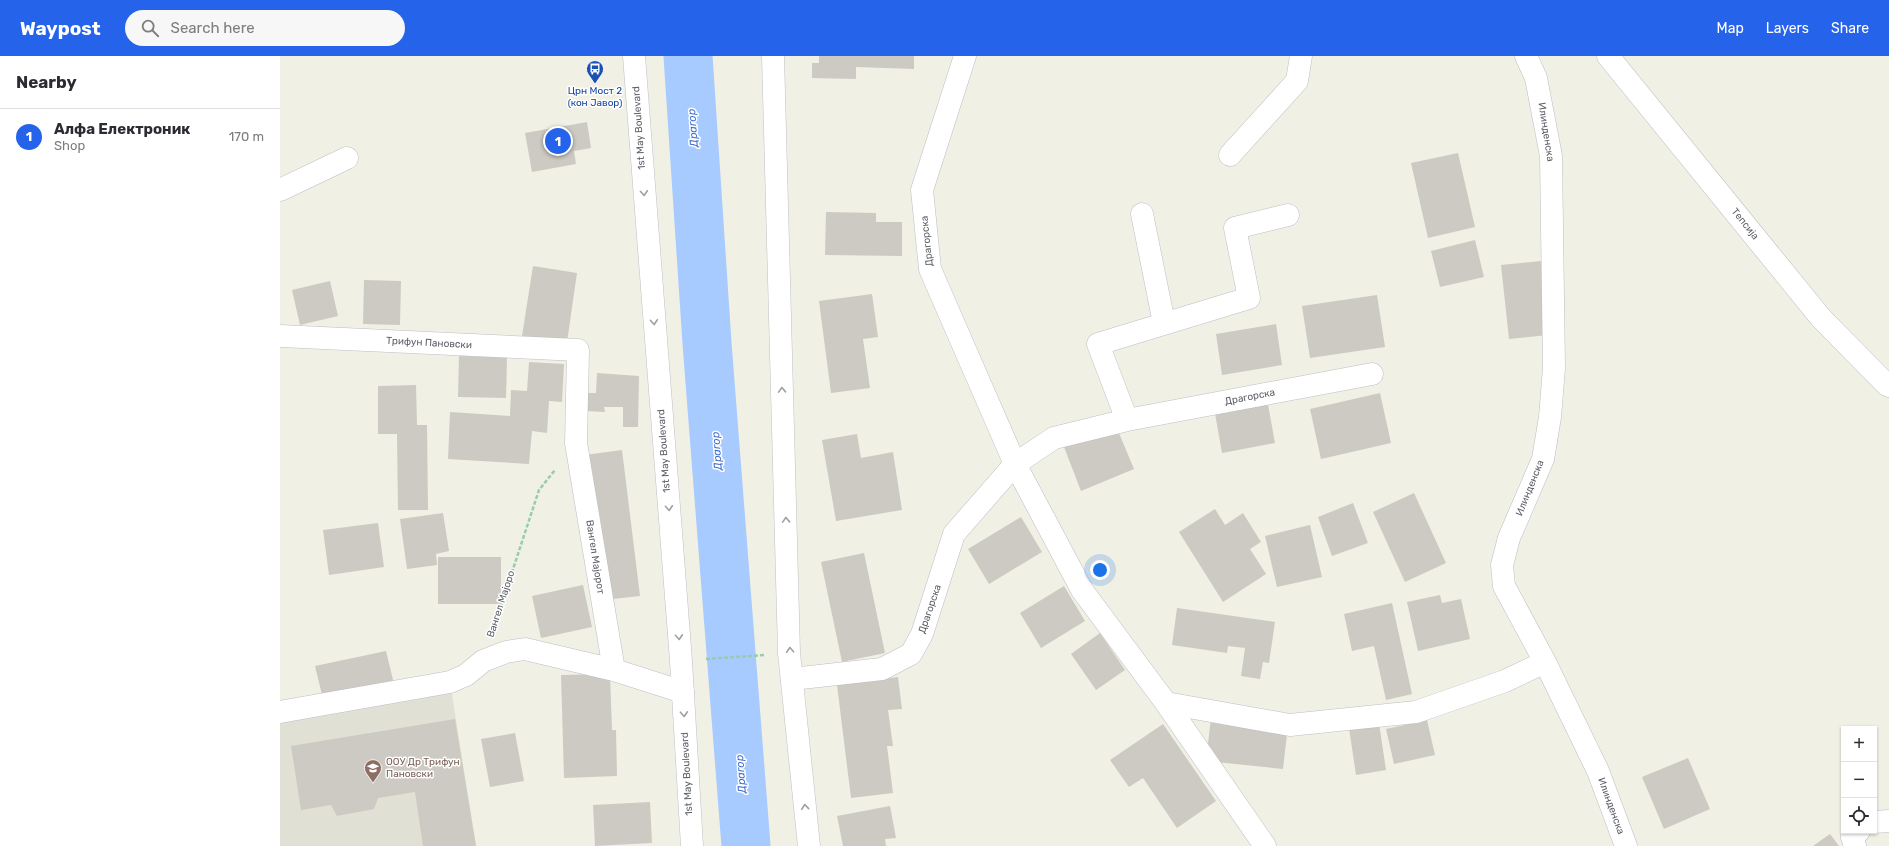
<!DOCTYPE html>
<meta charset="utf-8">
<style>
body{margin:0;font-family:Rubik,sans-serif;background:#f7f7f7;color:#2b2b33}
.controls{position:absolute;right:12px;bottom:12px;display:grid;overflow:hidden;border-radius:0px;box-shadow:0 1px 3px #0004}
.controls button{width:36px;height:36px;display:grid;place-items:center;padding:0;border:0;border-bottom:1px solid #e1e1e2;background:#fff;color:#2b2b33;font:20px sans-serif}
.you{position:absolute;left:820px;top:514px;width:14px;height:14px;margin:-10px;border:3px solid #fff;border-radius:50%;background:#1a73e8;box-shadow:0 0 0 6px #1a73e833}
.badge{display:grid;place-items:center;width:26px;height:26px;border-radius:50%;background:#2563eb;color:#fff;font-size:13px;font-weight:700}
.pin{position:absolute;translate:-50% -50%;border:2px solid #fff;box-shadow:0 1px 4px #0006}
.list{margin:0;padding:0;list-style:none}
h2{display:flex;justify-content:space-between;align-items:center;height:52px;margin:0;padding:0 16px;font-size:17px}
h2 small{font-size:13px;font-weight:400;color:#7c7c81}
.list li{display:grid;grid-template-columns:26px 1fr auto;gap:12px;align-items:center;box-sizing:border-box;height:56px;padding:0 16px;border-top:1px solid #e1e1e2}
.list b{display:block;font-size:15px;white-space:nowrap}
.list p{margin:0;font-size:13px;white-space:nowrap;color:#7c7c81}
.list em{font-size:13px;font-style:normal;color:#7c7c81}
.icon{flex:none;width:22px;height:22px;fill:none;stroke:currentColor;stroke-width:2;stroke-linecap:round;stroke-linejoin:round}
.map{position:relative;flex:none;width:1609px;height:790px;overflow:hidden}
header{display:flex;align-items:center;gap:24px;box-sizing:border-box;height:56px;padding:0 20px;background:#2563eb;color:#fff}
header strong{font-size:19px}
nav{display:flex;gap:22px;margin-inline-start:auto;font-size:14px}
.search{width:280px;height:36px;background:#f7f7f7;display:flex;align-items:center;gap:10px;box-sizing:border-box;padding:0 14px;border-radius:22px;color:#7c7c81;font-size:15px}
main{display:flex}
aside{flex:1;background:#fff}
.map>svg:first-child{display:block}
</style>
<header>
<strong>Waypost</strong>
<div class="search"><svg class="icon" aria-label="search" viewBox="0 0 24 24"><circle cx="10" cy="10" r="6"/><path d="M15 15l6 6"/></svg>Search here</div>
<nav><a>Map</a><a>Layers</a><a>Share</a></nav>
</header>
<main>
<aside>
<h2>Nearby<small></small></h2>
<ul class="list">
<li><span class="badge">1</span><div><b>Алфа Електроник</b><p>Shop</p></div><em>170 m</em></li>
</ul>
</aside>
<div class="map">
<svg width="1609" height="790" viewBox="0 0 1609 790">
<rect width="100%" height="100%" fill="#f1f0e5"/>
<!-- education -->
<path fill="#e1e0d4" d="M170 626 196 790H0V656Z"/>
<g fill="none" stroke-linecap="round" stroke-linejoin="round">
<!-- river -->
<path stroke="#a7caff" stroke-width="49" d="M408 0 427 287 466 790"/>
</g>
<!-- building -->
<path fill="#cccac2" d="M539 0H634V13L576 11V23L532 22V7H539Z
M307 66 311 92 294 95 296 108 252 116 245 77Z
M1178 97 1195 171 1148 182 1131 107Z
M546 156 596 157V166H622V200L545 199Z
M1195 184 1204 221 1160 231 1151 195Z
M1261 205 1268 279 1229 283 1221 209Z
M253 210 297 217 287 286 242 280Z
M84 224 121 225 120 269 83 268Z
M50 225 58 260 20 269 12 234Z
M592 238 598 281 583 283 590 332 551 337 539 245Z
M1097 239 1105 291 1030 302 1022 250Z
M996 268 1002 309 942 319 936 278Z
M179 300 227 301 226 342 178 341Z
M249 306 284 308 282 346 269 345 267 377 252 375 249 408 168 403 170 356 230 360 231 334 247 335Z
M317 317 359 320 358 371H343V351H324L325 356 307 355 308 337H316Z
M136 329 137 369H147L148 454H118L117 378H98V330Z
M1100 337 1111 387 1041 403 1030 353Z
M987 343 995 387 942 397 934 352Z
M836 370 854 413 801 435 784 391Z
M577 378 581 402 613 396 622 454 556 465 542 384Z
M342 394 360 540 323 544 305 399Z
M1134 437 1166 507 1125 526 1093 456Z
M1073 447 1088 487 1052 500 1038 461Z
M935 453 945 469 963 457 981 486 970 493 986 518 943 546 899 476Z
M163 457 169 495 156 498 157 509 127 513 120 463Z
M741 461 762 496 709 528 688 493Z
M98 467 104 511 49 519 43 474Z
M1030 469 1042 521 997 531 985 480Z
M584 497 605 597 562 606 541 506Z
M158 501H221V548H158Z
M303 529 312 571 261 582 252 540Z
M784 530 805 565 761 592 740 557Z
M1160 539 1162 547 1181 543 1190 583 1138 595 1127 546Z
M1112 547 1132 638 1106 644 1094 590 1072 595 1064 558Z
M897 552 995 566 989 607 983 606 980 623 961 620 965 592 948 590 947 597 892 589Z
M820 577 845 614 816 634 791 598Z
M106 595 114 628 43 643 35 610Z
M330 618 332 674H336L337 720 284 722 281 619Z
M618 621 622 653 608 654 613 690H607L613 737 571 742 557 629Z
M931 662 1008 669 1003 713 926 705Z
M175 663 196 790H143L135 736 98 742 94 753 57 760 51 749 21 754 11 690Z
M1147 664 1155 699 1114 708 1106 673Z
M1099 667 1106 714 1076 719 1069 672Z
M883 668 936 745 897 772 863 722 849 731 830 704Z
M235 677 244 725 210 731 201 683Z
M1408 702 1430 753 1384 773 1362 721Z
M370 746 372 787 315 790 313 749Z
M610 750 616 782 605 783 606 790H563L557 760Z
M1550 778 1559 790H1533Z"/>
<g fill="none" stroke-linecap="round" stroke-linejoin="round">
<!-- minor casing -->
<g stroke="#bdbec5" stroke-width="23">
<path id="minor" d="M685 0 642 134 650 213 735 408 802 534 886 647 985 790
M1246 0 1256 22 1271 100 1274 312 1270 361 1263 403 1229 482 1222 509 1224 530 1265 606 1318 715 1346 790
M1328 0 1541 262 1607 329 1609 330
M950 99 1017 25 1021 0
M0 134 67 102
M862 158 884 267
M0 280 298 294 296 387 334 614
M847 364 818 288 969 242 955 172 1008 159
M512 623 602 613 631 598 642 578 674 478 735 408 774 382 847 364 1092 318
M886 647 1010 669 1136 656 1225 625 1265 606
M0 656 170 626 186 619 203 605 226 596 245 593 334 614 403 636
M1594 766 1609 765
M1575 790 1572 781 1579 775"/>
</g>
<!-- secondary casing -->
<g stroke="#bec0c7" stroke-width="23">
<path id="secondary" d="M354 0 401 605 412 790
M493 0 509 597 529 790"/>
</g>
<!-- path -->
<path stroke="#97ccaf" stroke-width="2.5" stroke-dasharray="4 2" stroke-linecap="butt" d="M213 574 259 434 275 414
M426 603 485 599"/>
<!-- minor -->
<use href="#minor" stroke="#fff" stroke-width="22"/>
<!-- secondary -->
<use href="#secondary" stroke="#fff" stroke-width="22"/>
</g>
<!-- one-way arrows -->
<defs><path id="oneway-chevron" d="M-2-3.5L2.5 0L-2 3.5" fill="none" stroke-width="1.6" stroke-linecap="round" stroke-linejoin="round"/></defs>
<g stroke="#9ea0a4">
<use href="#oneway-chevron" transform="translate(364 137) rotate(86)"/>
<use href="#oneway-chevron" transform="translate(374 266) rotate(86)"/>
<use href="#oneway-chevron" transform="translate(502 334) rotate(-92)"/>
<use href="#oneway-chevron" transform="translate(389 452) rotate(86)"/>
<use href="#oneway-chevron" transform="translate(506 464) rotate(-92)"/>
<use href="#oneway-chevron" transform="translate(399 581) rotate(86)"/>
<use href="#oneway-chevron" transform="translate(510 594) rotate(-93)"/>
<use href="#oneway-chevron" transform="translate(404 658) rotate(87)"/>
<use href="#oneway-chevron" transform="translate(525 751) rotate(-96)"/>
</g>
<!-- icons -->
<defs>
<g id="bus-pin" transform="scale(0.9)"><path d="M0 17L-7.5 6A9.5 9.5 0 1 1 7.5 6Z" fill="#1a4fb4" stroke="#fff"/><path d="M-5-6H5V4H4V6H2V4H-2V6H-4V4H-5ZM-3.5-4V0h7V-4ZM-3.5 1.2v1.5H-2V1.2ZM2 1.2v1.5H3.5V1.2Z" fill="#fff"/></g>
<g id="school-pin" transform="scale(0.9)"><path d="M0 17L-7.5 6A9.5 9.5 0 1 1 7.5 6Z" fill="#8d6e63" stroke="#fff"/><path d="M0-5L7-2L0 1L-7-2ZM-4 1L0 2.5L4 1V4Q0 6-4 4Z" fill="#fff"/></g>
</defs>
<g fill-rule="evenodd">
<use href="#bus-pin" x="315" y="13"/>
<use href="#school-pin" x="93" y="712"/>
</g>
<g text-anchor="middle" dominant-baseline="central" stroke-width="3" stroke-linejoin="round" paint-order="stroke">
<!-- transit labels -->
<g font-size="10" fill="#164399" stroke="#fff">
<text x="315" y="35">Црн Мост 2<tspan x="315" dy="12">(кон Јавор)</tspan></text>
</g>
<!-- street labels -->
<g font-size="10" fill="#5d6067" stroke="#fff">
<text transform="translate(359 72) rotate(-94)">1st May Boulevard</text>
<text transform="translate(1266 76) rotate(81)">Илинденска</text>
<text transform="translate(1465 168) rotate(51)">Тепсија</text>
<text transform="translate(647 185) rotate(-96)">Драгорска</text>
<text transform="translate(149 287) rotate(3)">Трифун Пановски</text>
<text transform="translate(970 341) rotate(-11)">Драгорска</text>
<text transform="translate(384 395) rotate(-94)">1st May Boulevard</text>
<text transform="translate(1250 432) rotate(-68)">Илинденска</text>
<text transform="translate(315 501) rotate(81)">Вангел Маjорот</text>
<text transform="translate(221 548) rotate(-72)">Вангел Мајоро</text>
<text transform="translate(650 553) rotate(-71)">Драгорска</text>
<text transform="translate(407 718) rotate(-93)">1st May Boulevard</text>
<text transform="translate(1331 750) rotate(70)">Илинденска</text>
</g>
<!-- education labels -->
<g font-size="10" fill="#785e54" stroke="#fff" text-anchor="start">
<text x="106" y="706">ООУ Др Трифун<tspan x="106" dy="12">Пановски</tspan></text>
</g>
<!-- water labels -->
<g font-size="11" font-style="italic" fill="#3d6ccf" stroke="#fff">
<text transform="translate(413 72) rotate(-94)">Драгор</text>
<text transform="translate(437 395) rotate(-94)">Драгор</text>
<text transform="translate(461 718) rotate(-94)">Драгор</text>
</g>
</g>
</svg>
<div class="controls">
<button>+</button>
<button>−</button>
<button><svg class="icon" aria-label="locate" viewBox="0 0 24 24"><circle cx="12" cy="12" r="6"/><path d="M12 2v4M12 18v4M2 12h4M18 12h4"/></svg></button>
</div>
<div class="you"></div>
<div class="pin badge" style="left:278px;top:85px">1</div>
</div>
</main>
